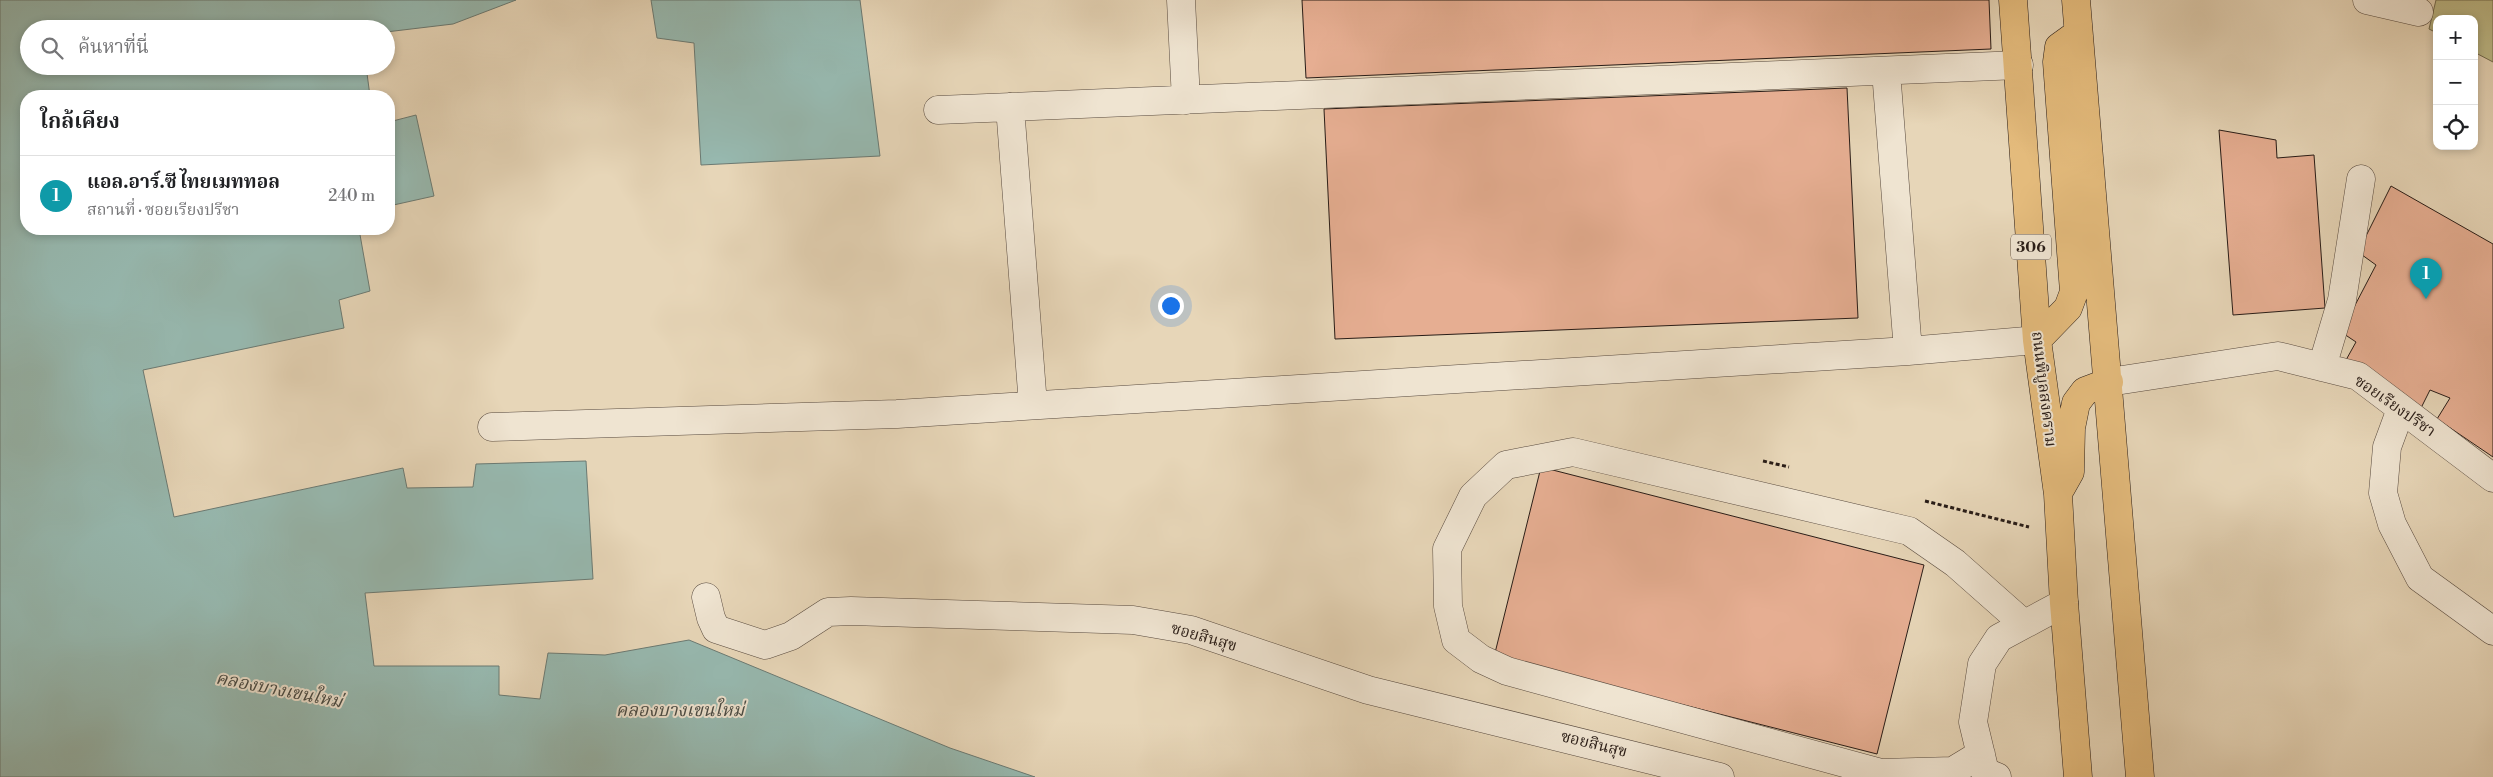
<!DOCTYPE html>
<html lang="th">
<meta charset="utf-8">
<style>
body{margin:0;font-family:"Libre Bodoni","Noto Serif Thai",serif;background:#f2f2f2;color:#202124}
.controls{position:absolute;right:15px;top:15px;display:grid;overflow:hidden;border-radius:10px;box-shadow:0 2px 8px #0003}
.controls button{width:45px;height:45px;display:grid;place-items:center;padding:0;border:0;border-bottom:1px solid #e0e0e0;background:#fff;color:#202124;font:25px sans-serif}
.you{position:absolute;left:1170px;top:305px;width:18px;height:18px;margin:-12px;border:4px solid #fff;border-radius:50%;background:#1a73e8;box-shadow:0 0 0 8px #1a73e833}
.badge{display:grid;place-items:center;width:32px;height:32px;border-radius:50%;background:#0b8043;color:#fff;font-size:16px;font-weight:700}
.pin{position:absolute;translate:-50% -41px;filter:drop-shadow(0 1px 2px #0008)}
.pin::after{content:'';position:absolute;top:26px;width:18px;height:15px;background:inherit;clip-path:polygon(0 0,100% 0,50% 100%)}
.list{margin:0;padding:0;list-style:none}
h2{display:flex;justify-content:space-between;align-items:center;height:65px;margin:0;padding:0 20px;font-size:21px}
h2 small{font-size:16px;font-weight:400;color:#757577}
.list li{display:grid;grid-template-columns:32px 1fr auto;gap:15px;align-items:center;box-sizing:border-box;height:80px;padding:0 20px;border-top:1px solid #e0e0e0}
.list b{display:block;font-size:19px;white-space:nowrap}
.list p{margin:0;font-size:16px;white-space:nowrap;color:#757577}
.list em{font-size:16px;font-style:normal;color:#757577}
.icon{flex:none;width:28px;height:28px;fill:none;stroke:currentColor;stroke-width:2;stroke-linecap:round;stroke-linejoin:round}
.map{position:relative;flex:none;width:2493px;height:777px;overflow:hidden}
.search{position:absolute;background:#fff;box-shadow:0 2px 8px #0003;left:20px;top:20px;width:375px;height:55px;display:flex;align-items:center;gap:12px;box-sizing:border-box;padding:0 18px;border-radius:28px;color:#757577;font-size:19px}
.panel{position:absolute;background:#fff;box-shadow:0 2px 8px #0003;left:20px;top:90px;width:375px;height:145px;border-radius:20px}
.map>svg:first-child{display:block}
</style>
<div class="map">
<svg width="2493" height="777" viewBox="0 0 2493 777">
<rect width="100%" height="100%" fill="#e7d6b8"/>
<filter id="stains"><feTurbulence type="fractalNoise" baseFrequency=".004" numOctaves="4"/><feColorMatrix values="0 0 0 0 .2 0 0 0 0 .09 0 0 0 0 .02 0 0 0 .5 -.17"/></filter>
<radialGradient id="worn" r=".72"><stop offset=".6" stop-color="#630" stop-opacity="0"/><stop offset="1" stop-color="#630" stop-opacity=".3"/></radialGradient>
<!-- green -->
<path fill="#bebb89" stroke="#736c50" d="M2436 0H2493V62L2474 52V19H2437V33L2429 29Z"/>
<!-- water -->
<path fill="#97b9b0" stroke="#6b7a73" d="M0 0H516L453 24 386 32V29H29V66H366L370 96H26V229H359L370 291 339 300 344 328 143 370 174 517 403 468 407 488 473 487 476 464 586 461 593 579 365 593 374 666H499V695L540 699 548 653 605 655 689 640 950 748 1035 777H0Z
M651 0H860L880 156 701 165 694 43 657 38Z
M416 115 434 196 389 206V122Z"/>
<!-- building -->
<path fill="#e6ae92" stroke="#281c17" d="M1302 0H1989L1991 49 1306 78Z
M1847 88 1858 318 1335 339 1324 109Z
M2219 130 2276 140 2277 158 2314 155 2325 308 2233 315Z
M2391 186 2493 244V457L2437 419 2450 398 2430 390 2421 408 2346 360 2356 342 2341 332 2376 265 2358 252Z
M1541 467 1924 565 1877 754 1494 657Z"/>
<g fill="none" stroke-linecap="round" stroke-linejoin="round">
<!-- minor casing -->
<g stroke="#584a3f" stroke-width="29">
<path id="minor" d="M1181 0 1186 100
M2367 0 2419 12
M1886 71 1908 351
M1010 107 1033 405
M938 110 2019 65
M2322 367 2342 300 2361 179
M2109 382 2278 356 2358 376 2493 478
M2401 409 2387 447 2383 493 2392 524 2420 578 2493 631
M492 427 897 414 1908 351 2037 340
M706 597 711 618 716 629 765 645 791 636 828 612 851 611 1133 620 1191 630 1368 690 1720 777
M1981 754 1953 771 1881 773 1507 671 1481 659 1456 640 1448 606 1447 549 1473 496 1506 465 1573 452 1909 531 1955 563 2024 624
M1997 777 1985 772 1973 722 1982 664 1999 638 2064 603"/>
</g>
<!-- major casing -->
<g stroke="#281c17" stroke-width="29">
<path id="major" d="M2013 0 2037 340 2058 494 2064 603 2078 777
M2076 0 2140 777
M2037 340 2068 308 2074 292 2057 62 2059 47 2077 34
M2061 488 2070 472 2071 428 2076 403 2085 391 2109 382"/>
</g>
<!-- path -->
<path stroke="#281c17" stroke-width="3" stroke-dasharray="4 2.5" stroke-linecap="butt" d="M1763 461 1789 467
M1925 501 2029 527"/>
<!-- minor -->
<use href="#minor" stroke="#efe4d1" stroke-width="28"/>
<!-- major -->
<use href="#major" stroke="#e4bb7c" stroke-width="28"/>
</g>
<g text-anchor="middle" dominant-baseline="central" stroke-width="4" stroke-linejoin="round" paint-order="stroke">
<!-- shield labels -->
<rect fill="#efe4d1" stroke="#64584f" stroke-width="1" x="2011" y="234.5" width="40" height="25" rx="4"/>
<g font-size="15" font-weight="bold" fill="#281c17">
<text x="2031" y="247">306</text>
</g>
<!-- street labels -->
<g font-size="16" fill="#281c17" stroke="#efe4d1">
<text transform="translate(2044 389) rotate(83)">ถนนพิบูลสงคราม</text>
<text transform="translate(2395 406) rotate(35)">ซอยเรียงปรีชา</text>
<text transform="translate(1204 637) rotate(16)">ซอยสินสุข</text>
<text transform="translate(1594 744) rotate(14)">ซอยสินสุข</text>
</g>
<!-- water labels -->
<g font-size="18" font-style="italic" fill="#494b45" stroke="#efe4d1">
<text transform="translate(279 690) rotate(11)">คลองบางเขนใหม่</text>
<text x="680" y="710">คลองบางเขนใหม่</text>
</g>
</g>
<rect width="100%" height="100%" filter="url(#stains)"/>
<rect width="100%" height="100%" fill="url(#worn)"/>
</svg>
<div class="controls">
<button>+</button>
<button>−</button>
<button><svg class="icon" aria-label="locate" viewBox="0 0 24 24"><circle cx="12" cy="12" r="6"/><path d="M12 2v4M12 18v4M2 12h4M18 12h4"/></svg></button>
</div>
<div class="you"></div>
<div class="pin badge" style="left:2426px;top:299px;background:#0f9aa8">1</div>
<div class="search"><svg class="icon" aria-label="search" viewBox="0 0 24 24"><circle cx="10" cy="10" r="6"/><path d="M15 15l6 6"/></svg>ค้นหาที่นี่</div>
<section class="panel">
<h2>ใกล้เคียง<small></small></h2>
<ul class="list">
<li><span class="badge" style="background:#0f9aa8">1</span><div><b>แอล.อาร์.ซี ไทยเมททอล</b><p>สถานที่ · ซอยเรียงปรีชา</p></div><em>240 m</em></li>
</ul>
</section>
</div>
